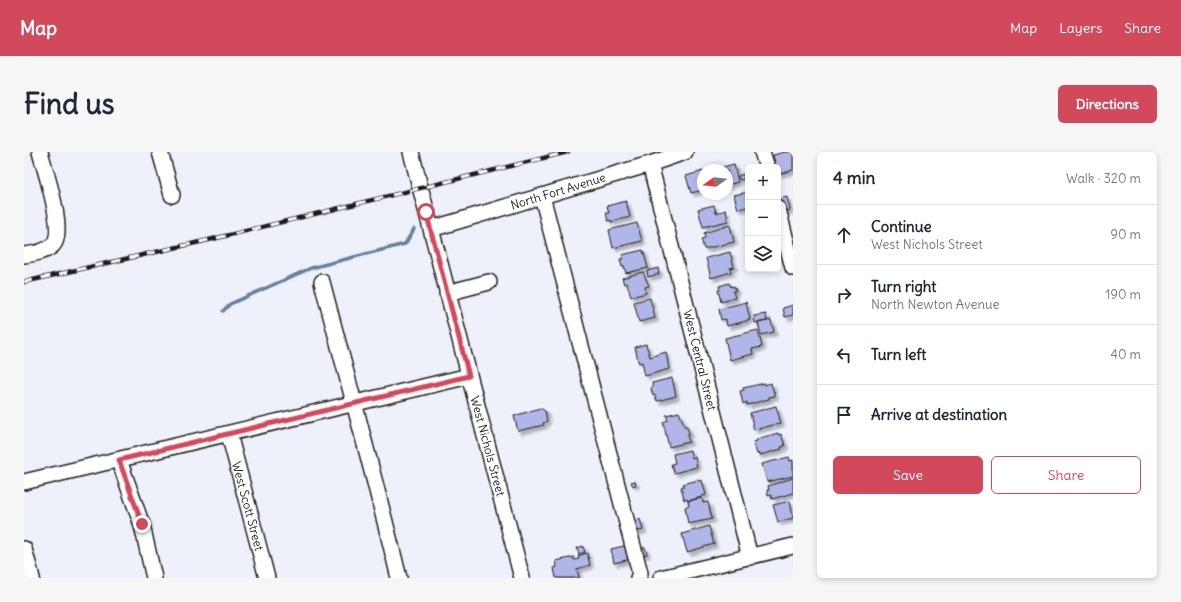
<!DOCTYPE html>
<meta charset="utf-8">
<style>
body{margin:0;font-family:Delius,sans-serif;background:#f6f6f7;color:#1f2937}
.controls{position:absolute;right:12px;top:12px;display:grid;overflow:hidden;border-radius:6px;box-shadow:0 2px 6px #0003}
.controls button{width:36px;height:36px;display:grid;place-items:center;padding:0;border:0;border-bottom:1px solid #e0e1e3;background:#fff;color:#1f2937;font:20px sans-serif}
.compass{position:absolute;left:673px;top:12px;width:36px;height:36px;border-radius:50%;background:#fff;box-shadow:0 2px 6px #0003;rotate:255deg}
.stop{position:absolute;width:12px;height:12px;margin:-9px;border:3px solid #d1495b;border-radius:50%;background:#fff}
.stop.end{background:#d1495b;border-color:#fff;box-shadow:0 1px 4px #0008}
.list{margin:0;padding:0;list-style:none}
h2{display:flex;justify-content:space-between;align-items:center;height:52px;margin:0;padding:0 16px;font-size:17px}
h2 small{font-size:13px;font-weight:400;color:#747a83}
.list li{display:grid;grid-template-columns:26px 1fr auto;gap:12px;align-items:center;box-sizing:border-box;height:60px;padding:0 16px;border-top:1px solid #e0e1e3}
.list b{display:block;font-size:15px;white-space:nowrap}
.list p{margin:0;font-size:13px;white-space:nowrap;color:#747a83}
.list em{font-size:13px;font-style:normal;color:#747a83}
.actions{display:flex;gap:8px;padding:12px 16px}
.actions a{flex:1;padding:9px 0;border:1px solid #d1495b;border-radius:6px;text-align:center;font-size:14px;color:#d1495b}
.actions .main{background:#d1495b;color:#fff}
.icon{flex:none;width:22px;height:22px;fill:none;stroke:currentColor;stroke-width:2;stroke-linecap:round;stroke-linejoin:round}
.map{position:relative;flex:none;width:769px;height:426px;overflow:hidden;border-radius:6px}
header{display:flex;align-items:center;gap:24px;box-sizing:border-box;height:56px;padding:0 20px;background:#d1495b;color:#fff}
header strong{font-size:19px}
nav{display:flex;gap:22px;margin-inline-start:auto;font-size:14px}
.intro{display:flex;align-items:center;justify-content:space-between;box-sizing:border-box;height:96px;padding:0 24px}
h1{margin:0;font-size:28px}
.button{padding:10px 18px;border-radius:6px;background:#d1495b;color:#fff;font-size:14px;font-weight:700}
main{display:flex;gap:24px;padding:0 24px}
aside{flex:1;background:#fff;border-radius:6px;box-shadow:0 2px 6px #0003}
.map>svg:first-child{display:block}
</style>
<header>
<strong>Map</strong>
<nav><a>Map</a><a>Layers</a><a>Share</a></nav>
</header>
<div class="intro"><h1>Find us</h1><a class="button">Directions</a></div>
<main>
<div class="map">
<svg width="769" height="426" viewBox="0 0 769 426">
<defs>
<filter id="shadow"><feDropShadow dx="3.5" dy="3.5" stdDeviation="1" flood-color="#0004"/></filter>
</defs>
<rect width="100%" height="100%" fill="#eff1fa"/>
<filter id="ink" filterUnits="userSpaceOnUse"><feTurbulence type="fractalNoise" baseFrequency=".025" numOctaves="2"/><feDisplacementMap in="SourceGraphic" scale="8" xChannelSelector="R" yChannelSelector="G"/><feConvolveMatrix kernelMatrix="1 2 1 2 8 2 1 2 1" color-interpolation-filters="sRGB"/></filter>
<g filter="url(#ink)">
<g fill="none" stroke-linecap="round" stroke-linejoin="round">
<!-- stream -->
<path stroke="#63819a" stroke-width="3.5" d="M199 159 206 152 287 116 381 92 390 77"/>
</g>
<!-- building -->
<path fill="#b0b7e8" stroke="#1c1c1c" filter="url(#shadow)" d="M761 0H769V18L754 22V15H752L749 3Z
M710 12 714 30 703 33V18H692V17Z
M679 19V38L667 41 662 24Z
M719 22 720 27 716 28 714 24Z
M724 40V55L714 57 710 43Z
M763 45 766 58 759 60 756 47Z
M602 49 606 65 587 70V68L584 69 582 61H585L583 54Z
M690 53 692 61 702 58 704 69 679 75 674 57Z
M613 71 618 89 589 96 585 78Z
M706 73 710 90 680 97 677 87 681 86 680 81Z
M619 98 624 116 602 121 600 114 598 115 596 107H599L598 103Z
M706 100 710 115 706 116 707 120 687 126 682 106Z
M634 116 635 122 624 125 623 119Z
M619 120 625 134 621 135 622 141 607 145 603 131 600 132 598 126Z
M705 131 707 135 710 134 712 139H709L711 146 697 150 694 138H696L695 134Z
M626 146 631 166 615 170 610 150Z
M722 150 726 168 703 174 702 167 697 168 695 157Z
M769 153V163L761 165 759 156Z
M742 162 743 169 731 171 730 164Z
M747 168 750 180 737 183 734 171Z
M734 178 738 195 728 197 729 202 706 208 701 186Z
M622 192 626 205 642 200 645 217 621 224 618 210 615 211 614 209 611 195Z
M648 226 652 244 633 249 631 243 629 244 627 236 629 235 628 231Z
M741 231V233L747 231 751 244 745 245V247L723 253V250L719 252 716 239 720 238 719 236Z
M752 254 757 271 730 278 726 261Z
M516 256 521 259 523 269 519 271 520 273 494 279 490 264Z
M655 260 661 275 663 274 665 282 663 283 665 290 645 295 639 270 644 268 642 263Z
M754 281V283L757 282 761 294 757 295 758 297 736 303V301L733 302 729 290 733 289V287Z
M666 298 668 306 671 305 673 315 650 321 647 312 651 311 649 302Z
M765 305 766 309 769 308V324L743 330 738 312Z
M769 326V341L748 347 747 343 744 344 743 338H745L744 334Z
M674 328V329L678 328 682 343 678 344V345L664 349 663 347 660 348 657 335 660 334 659 332Z
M611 329 612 333 609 334 607 330Z
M678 346 679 351 684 350 688 367 664 372 661 355 665 354 664 349Z
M766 349 769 366 754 370 749 353Z
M616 367 619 378 610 380 607 369Z
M685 374 690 392 663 400 658 382Z
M604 393 607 407 590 411 587 397Z
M559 394 561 400 555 402 553 396Z
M621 395 623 402 618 403 617 397Z
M563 401 566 413 553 417 555 426H532L530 416 533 415 532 409 550 405V408L555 407 554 404Z"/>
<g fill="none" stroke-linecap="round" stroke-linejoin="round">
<!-- minor casing -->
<g stroke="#1c1c1c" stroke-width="18">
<path id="minor" d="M136 0 148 43
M387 0 498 426
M738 0 743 15
M626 12 726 405
M518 44 616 421 614 426
M754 57 769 116
M407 77 626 12 661 0
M0 103C9 102 22 100 29 93 42 80 21 18 16 0
M298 130C324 229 351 327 375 426
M423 141 465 130
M205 282 243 426
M95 308 118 373 130 426
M0 330 445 224
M0 397 8 426
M637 426 769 394"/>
</g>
<!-- minor -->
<use href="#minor" stroke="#fff" stroke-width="15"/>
<!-- rail casing -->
<g stroke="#1c1c1c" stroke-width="4.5">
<path id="rail" d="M0 130 189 87 544 0"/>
</g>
<!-- rail -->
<use href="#rail" stroke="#fff" stroke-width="3" stroke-dasharray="9" stroke-linecap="butt"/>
</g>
</g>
<g fill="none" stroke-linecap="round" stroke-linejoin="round" filter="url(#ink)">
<!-- route -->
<path stroke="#d1495b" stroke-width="5" d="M118 372 95 308 445 224 402 60"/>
</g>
<g text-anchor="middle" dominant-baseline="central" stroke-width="3" stroke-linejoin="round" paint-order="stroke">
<!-- street labels -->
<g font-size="12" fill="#1c1c1c" stroke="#fff">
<text transform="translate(534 39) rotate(-17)">North Fort Avenue</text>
<text transform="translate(676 208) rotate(76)">West Central Street</text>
<text transform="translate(464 294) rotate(75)">West Nichols Street</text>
<text transform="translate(224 354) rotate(75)">West Scott Street</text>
</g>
</g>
</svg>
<div class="controls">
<button>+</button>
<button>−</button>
<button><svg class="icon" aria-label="layers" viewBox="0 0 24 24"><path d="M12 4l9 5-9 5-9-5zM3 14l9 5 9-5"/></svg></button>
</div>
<svg class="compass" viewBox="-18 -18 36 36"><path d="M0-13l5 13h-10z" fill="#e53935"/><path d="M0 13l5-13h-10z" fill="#747a83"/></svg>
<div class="stop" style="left:402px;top:60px"></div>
<div class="stop end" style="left:118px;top:372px"></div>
</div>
<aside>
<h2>4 min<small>Walk · 320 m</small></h2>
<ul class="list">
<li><svg class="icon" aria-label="ahead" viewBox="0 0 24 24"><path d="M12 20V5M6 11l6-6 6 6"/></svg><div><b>Continue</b><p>West Nichols Street</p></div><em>90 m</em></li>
<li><svg class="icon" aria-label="right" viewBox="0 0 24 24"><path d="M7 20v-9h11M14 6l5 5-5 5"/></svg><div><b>Turn right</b><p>North Newton Avenue</p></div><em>190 m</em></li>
<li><svg class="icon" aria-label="left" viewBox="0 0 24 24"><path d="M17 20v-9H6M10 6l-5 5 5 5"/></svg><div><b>Turn left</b></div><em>40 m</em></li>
<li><svg class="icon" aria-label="arrive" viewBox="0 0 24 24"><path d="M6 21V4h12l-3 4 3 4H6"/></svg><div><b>Arrive at destination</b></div></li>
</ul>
<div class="actions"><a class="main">Save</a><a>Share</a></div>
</aside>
</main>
